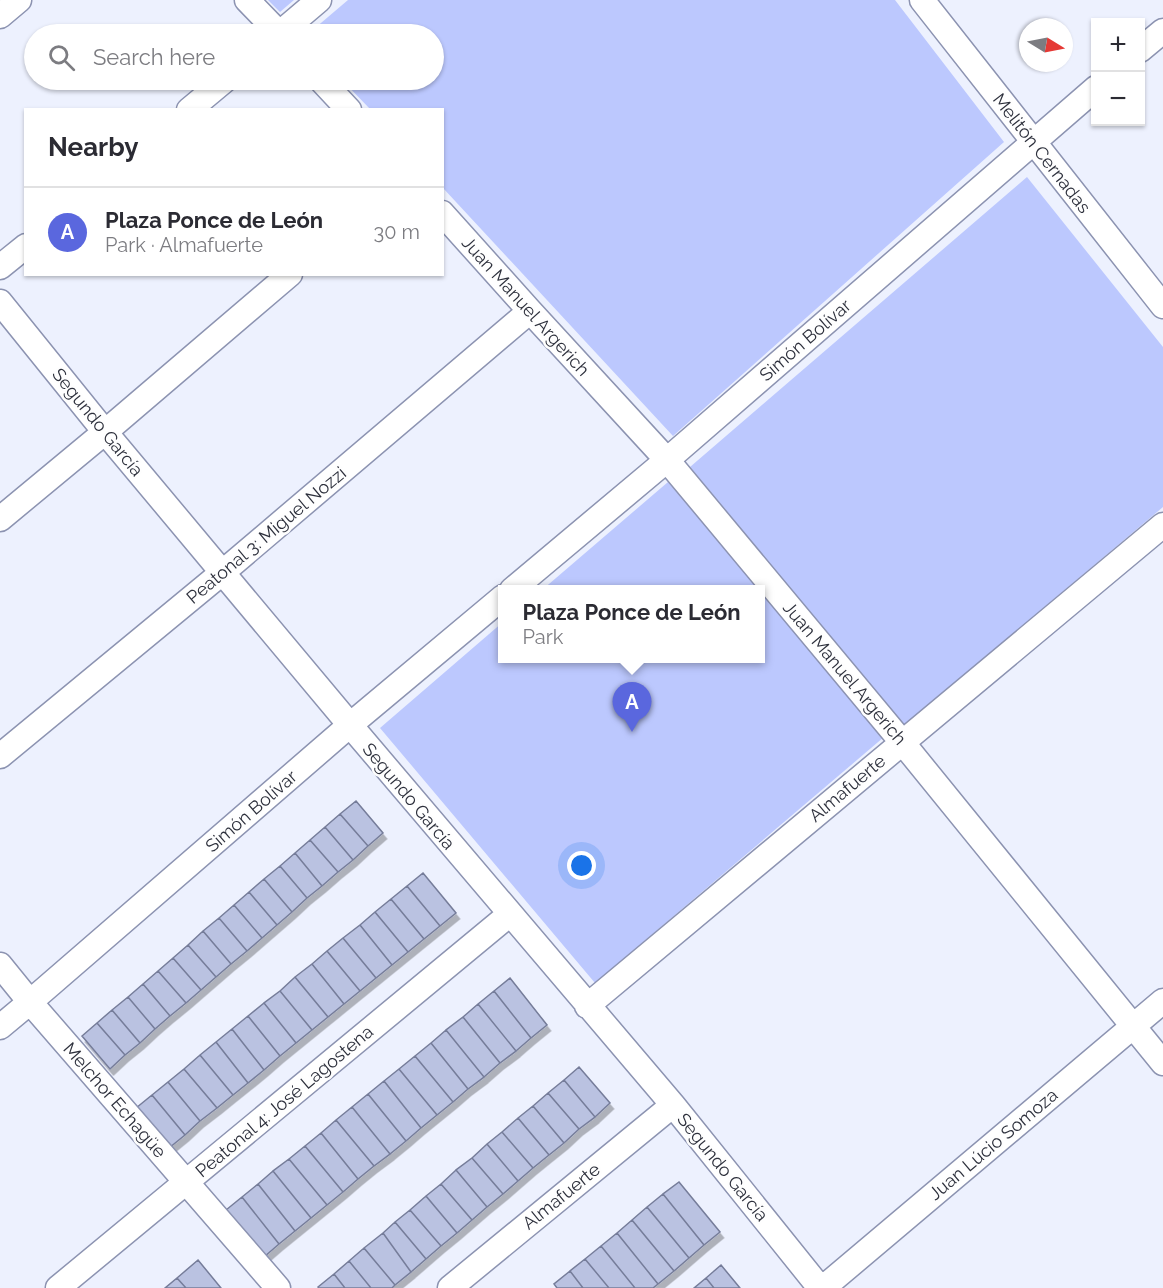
<!DOCTYPE html>
<meta charset="utf-8">
<style>
body{margin:0;font-family:Raleway,sans-serif;background:#f7f7f7;color:#2b2b33}
.controls{position:absolute;right:18px;top:18px;display:grid;overflow:hidden;border-radius:0px;box-shadow:0 2px 4px #0004}
.controls button{width:54px;height:54px;display:grid;place-items:center;padding:0;border:0;border-bottom:2px solid #e1e1e2;background:#fff;color:#2b2b33;font:30px sans-serif}
.compass{position:absolute;left:1019px;top:18px;width:54px;height:54px;border-radius:50%;background:#fff;box-shadow:0 2px 4px #0004;rotate:100deg}
.you{position:absolute;left:582px;top:866px;width:21px;height:21px;margin:-15px;border:4px solid #fff;border-radius:50%;background:#1a73e8;box-shadow:0 0 0 9px #1a73e833}
.badge{display:grid;place-items:center;width:39px;height:39px;border-radius:50%;background:#5a67de;color:#fff;font-size:20px;font-weight:700}
.pin{position:absolute;translate:-50% -50px;filter:drop-shadow(0 2px 3px #0008)}
.pin::after{content:'';position:absolute;top:32px;width:21px;height:18px;background:inherit;clip-path:polygon(0 0,100% 0,50% 100%)}
.popup{position:absolute;left:498px;top:585px;width:267px;height:78px;box-sizing:border-box;display:grid;place-content:center;border-radius:0px;background:#fff;filter:drop-shadow(0 2px 4px #0005);font-size:20px;white-space:nowrap;color:#7c7c81}
.popup b{font-size:22px;color:#2b2b33}
.popup::after{content:'';position:absolute;left:50%;top:100%;margin-left:-12px;border:12px solid transparent;border-top-color:#fff}
.list{margin:0;padding:0;list-style:none}
h2{display:flex;justify-content:space-between;align-items:center;height:78px;margin:0;padding:0 24px;font-size:26px}
h2 small{font-size:20px;font-weight:400;color:#7c7c81}
.list li{display:grid;grid-template-columns:39px 1fr auto;gap:18px;align-items:center;box-sizing:border-box;height:90px;padding:0 24px;border-top:2px solid #e1e1e2}
.list b{display:block;font-size:22px;white-space:nowrap}
.list p{margin:0;font-size:20px;white-space:nowrap;color:#7c7c81}
.list em{font-size:20px;font-style:normal;color:#7c7c81}
.icon{flex:none;width:33px;height:33px;fill:none;stroke:currentColor;stroke-width:2;stroke-linecap:round;stroke-linejoin:round}
.map{position:relative;flex:none;width:1163px;height:1288px;overflow:hidden}
.search{position:absolute;background:#fff;box-shadow:0 2px 4px #0004;left:24px;top:24px;width:420px;height:66px;display:flex;align-items:center;gap:15px;box-sizing:border-box;padding:0 21px;border-radius:33px;color:#7c7c81;font-size:22px}
.panel{position:absolute;background:#fff;box-shadow:0 2px 4px #0004;left:24px;top:108px;width:420px;height:168px;border-radius:0px}
.map>svg:first-child{display:block}
</style>
<div class="map">
<svg width="1163" height="1288" viewBox="0 0 1163 1288">
<defs>
<filter id="shadow"><feDropShadow dx="3.5" dy="6" stdDeviation="0" flood-color="#0004"/></filter>
</defs>
<rect width="100%" height="100%" fill="#edf1fe"/>
<!-- green -->
<path fill="#bcc8fe" d="M268 0H294L280 12Z
M348 0H895L1004 142 673 436 443 188 442 110 370 109 342 80H434V34H308Z
M1027 177 1163 347V507L904 726 690 467Z
M668 482 759 589 542 590Z
M761 591 884 737 595 983 380 728 503 622V658H761Z"/>
<!-- building -->
<path fill="#bac2e1" stroke="#767d9a" stroke-width="1.5" filter="url(#shadow)" d="M356 801 383 833 368 846 340 814Z
M340 814 368 846 353 860 325 827Z
M325 827 353 860 338 872 310 840Z
M310 840 338 872 322 886 295 853Z
M295 853 322 886 307 898 280 866Z
M280 866 307 898 292 912 264 879Z
M423 873 456 913 440 926 407 886Z
M264 879 292 912 277 925 249 892Z
M407 886 440 926 424 939 391 899Z
M249 892 277 925 262 938 234 905Z
M391 899 424 939 408 952 375 912Z
M234 905 262 938 247 951 219 918Z
M375 912 408 952 392 965 360 925Z
M219 918 247 951 231 964 203 931Z
M360 925 392 965 376 978 343 938Z
M203 931 231 964 216 977 188 945Z
M343 938 376 978 360 991 327 951Z
M188 945 216 977 201 990 173 958Z
M327 951 360 991 344 1004 312 964Z
M173 958 201 990 186 1003 158 971Z
M312 964 344 1004 328 1017 295 977Z
M158 971 186 1003 170 1016 143 984Z
M295 977 328 1017 312 1030 280 991Z
M510 978 547 1025 531 1038 494 991Z
M143 984 170 1016 155 1029 128 997Z
M280 991 312 1030 296 1043 264 1003Z
M494 991 531 1038 516 1051 478 1004Z
M128 997 155 1029 140 1043 112 1010Z
M264 1003 296 1043 280 1056 248 1016Z
M478 1004 516 1051 500 1063 463 1017Z
M112 1010 140 1043 125 1055 97 1023Z
M248 1016 280 1056 264 1070 232 1029Z
M463 1017 500 1063 484 1077 446 1030Z
M97 1023 125 1055 110 1069 82 1036Z
M232 1029 264 1070 248 1083 216 1042Z
M446 1030 484 1077 468 1089 431 1043Z
M216 1042 248 1083 233 1095 200 1055Z
M431 1043 468 1089 453 1102 415 1056Z
M200 1055 233 1095 217 1108 184 1069Z
M415 1056 453 1102 437 1115 399 1069Z
M579 1067 610 1103 595 1117 564 1080Z
M184 1069 217 1108 200 1121 168 1082Z
M399 1069 437 1115 421 1128 384 1081Z
M564 1080 595 1117 579 1129 548 1093Z
M384 1081 421 1128 406 1141 368 1094Z
M168 1082 200 1121 185 1135 152 1095Z
M548 1093 579 1129 564 1143 533 1106Z
M368 1094 406 1141 390 1154 352 1107Z
M152 1095 185 1135 169 1148 136 1108Z
M533 1106 564 1143 549 1155 518 1118Z
M352 1107 390 1154 374 1166 336 1120Z
M518 1118 549 1155 533 1168 502 1132Z
M336 1120 374 1166 358 1179 321 1133Z
M502 1132 533 1168 518 1181 487 1144Z
M321 1133 358 1179 343 1192 305 1146Z
M487 1144 518 1181 503 1194 472 1158Z
M305 1146 343 1192 327 1205 289 1159Z
M472 1158 503 1194 487 1207 456 1170Z
M289 1159 327 1205 311 1218 273 1171Z
M456 1170 487 1207 472 1220 441 1184Z
M273 1171 311 1218 295 1231 258 1184Z
M679 1182 720 1232 704 1245 663 1194Z
M258 1184 295 1231 279 1244 242 1197Z
M441 1184 472 1220 457 1233 426 1196Z
M663 1194 704 1245 689 1258 647 1207Z
M426 1196 457 1233 441 1246 410 1210Z
M242 1197 279 1244 264 1257 226 1210Z
M647 1207 689 1258 674 1271 632 1220Z
M410 1210 441 1246 426 1259 395 1222Z
M632 1220 674 1271 658 1284 617 1233Z
M395 1222 426 1259 411 1272 383 1233Z
M383 1233 411 1272 395 1285 364 1248Z
M617 1233 658 1284 653 1288H635L601 1246Z
M601 1246 635 1288H609L585 1259Z
M364 1248 395 1285 392 1288H371L349 1261Z
M585 1259 609 1288H583L570 1271Z
M198 1260 221 1288H186L177 1278Z
M349 1261 371 1288H345L334 1274Z
M721 1265 740 1288H714L706 1278Z
M570 1271 583 1288H557L554 1284Z
M334 1274 345 1288H319L318 1287Z
M177 1278 186 1288H165Z
M706 1278 714 1288H694Z"/>
<g fill="none" stroke-linecap="round" stroke-linejoin="round">
<!-- street casing -->
<g stroke="#8c93b1" stroke-width="27">
<path id="street" d="M247 0 280 34
M922 0 1163 306
M0 16 19 0
M279 34 319 0
M1140 50 1163 31
M321 80 349 110
M189 110 225 80
M442 213 530 311 667 460 902 742 1163 1063
M0 267 26 246
M0 302 105 432 350 725 673 1105 820 1288
M0 519 105 432 290 274
M512 590 667 460 1096 88
M0 756 223 572 530 311
M0 965 30 1002 278 1288
M587 1006 1163 525
M0 1027 30 1002 350 725 503 597
M58 1288 510 914
M450 1288 673 1105
M823 1288 1163 1001"/>
</g>
<!-- street -->
<use href="#street" stroke="#fff" stroke-width="24"/>
</g>
<g text-anchor="middle" dominant-baseline="central" stroke-width="5" stroke-linejoin="round" paint-order="stroke">
<!-- street labels -->
<g font-size="18" fill="#2d303c" stroke="#fefefe">
<text transform="translate(1042 153) rotate(52)">Melitón Cernadas</text>
<text transform="translate(526 306) rotate(48)">Juan Manuel Argerich</text>
<text transform="translate(805 340) rotate(-41)">Simón Bolívar</text>
<text transform="translate(98 422) rotate(51)">Segundo García</text>
<text transform="translate(266 535) rotate(-40)">Peatonal 3: Miguel Nozzi</text>
<text transform="translate(845 673) rotate(50)">Juan Manuel Argerich</text>
<text transform="translate(847 788) rotate(-40)">Almafuerte</text>
<text transform="translate(409 796) rotate(50)">Segundo García</text>
<text transform="translate(251 811) rotate(-41)">Simón Bolívar</text>
<text transform="translate(115 1100) rotate(49)">Melchor Echagüe</text>
<text transform="translate(284 1101) rotate(-40)">Peatonal 4: José Lagostena</text>
<text transform="translate(993 1144) rotate(-40)">Juan Lúcio Somoza</text>
<text transform="translate(723 1167) rotate(51)">Segundo García</text>
<text transform="translate(561 1196) rotate(-39)">Almafuerte</text>
</g>
</g>
</svg>
<div class="controls">
<button>+</button>
<button>−</button>
</div>
<svg class="compass" viewBox="-18 -18 36 36"><path d="M0-13l5 13h-10z" fill="#e53935"/><path d="M0 13l5-13h-10z" fill="#7c7c81"/></svg>
<div class="you"></div>
<div class="pin badge" style="left:632px;top:732px">A</div>
<div class="popup"><b>Plaza Ponce de León</b>Park</div>
<div class="search"><svg class="icon" aria-label="search" viewBox="0 0 24 24"><circle cx="10" cy="10" r="6"/><path d="M15 15l6 6"/></svg>Search here</div>
<section class="panel">
<h2>Nearby<small></small></h2>
<ul class="list">
<li><span class="badge">A</span><div><b>Plaza Ponce de León</b><p>Park · Almafuerte</p></div><em>30 m</em></li>
</ul>
</section>
</div>
